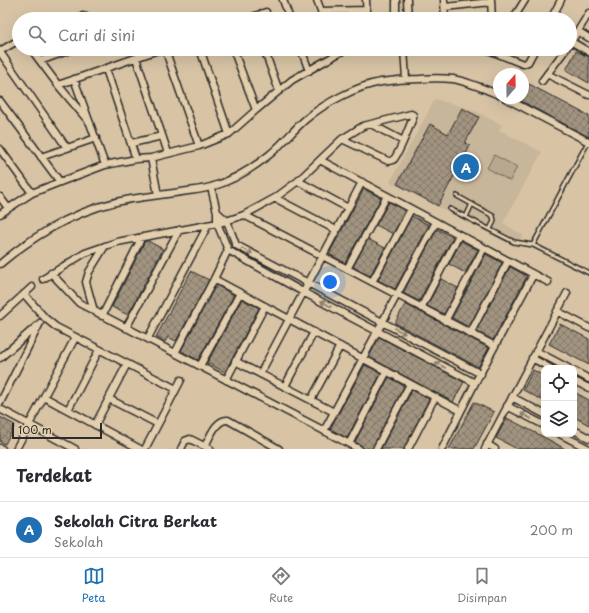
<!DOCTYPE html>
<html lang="id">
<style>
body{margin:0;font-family:"Playpen Sans",sans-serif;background:#f7f7f7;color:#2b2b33}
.controls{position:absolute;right:12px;bottom:12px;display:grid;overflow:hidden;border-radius:8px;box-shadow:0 4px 16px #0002}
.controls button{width:36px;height:36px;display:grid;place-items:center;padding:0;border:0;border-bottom:1px solid #e1e1e2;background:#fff;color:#2b2b33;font:20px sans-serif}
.compass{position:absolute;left:493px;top:68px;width:36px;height:36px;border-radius:50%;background:#fff;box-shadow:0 4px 16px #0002;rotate:20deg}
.scale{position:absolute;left:12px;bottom:10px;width:90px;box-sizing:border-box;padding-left:4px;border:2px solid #2b2b2b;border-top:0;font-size:11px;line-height:14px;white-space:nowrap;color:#2b2b2b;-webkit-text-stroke:3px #e3cead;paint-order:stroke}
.you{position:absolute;left:330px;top:282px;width:14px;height:14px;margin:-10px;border:3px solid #fff;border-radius:50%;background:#1a73e8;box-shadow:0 0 0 6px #1a73e833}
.badge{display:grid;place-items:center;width:26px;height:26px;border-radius:50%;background:#1f6fb2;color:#fff;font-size:13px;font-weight:700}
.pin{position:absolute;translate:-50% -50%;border:2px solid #fff;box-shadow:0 1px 4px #0006}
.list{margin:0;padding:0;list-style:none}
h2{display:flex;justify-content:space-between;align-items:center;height:52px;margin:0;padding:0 16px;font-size:17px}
h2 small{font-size:13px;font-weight:400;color:#7c7c81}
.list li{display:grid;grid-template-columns:26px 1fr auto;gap:12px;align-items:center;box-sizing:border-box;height:56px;padding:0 16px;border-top:1px solid #e1e1e2}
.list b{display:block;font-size:15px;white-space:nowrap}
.list p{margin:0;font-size:13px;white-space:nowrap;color:#7c7c81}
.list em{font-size:13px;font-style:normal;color:#7c7c81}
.icon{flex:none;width:22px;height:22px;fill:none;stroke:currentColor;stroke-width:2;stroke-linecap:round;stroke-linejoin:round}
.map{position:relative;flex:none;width:589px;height:449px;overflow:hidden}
.search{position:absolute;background:#fff;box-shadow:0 4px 16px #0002;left:12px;right:12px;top:12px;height:44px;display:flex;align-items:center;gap:10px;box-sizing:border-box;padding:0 14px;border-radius:22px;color:#7c7c81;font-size:15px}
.sheet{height:108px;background:#fff}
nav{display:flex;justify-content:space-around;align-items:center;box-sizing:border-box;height:56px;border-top:1px solid #e1e1e2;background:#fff;font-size:11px;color:#7c7c81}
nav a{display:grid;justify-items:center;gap:2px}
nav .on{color:#1f6fb2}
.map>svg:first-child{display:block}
</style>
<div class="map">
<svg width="589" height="449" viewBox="0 0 589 449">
<defs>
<pattern id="building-cross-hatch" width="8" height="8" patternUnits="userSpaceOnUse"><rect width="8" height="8" fill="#a29480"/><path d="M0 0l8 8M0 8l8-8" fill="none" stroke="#847969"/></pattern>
</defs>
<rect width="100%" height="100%" fill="#d8c4a5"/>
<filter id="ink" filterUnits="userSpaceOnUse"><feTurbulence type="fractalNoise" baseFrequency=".025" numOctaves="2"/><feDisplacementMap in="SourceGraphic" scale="8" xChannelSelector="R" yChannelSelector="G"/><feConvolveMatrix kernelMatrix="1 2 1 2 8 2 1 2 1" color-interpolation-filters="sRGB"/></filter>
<g filter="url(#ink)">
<!-- built -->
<path fill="#c8b69a" d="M435 99 471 109 502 125 499 130 542 152 503 223 523 235 517 248 390 182Z"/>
<!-- green -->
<path fill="#b8a88f" stroke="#726a5d" d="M494 155 517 167 510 181 487 168Z"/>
<!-- building -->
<path fill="url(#building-cross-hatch)" stroke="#2b2b2b" d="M576 51 589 57V83L566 70Z
M529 84 589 116V137L521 101Z
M462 108 479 117 465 143 470 146 438 206 397 184 430 124 448 134Z
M364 189 381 198 345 263 329 254Z
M389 202 405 211 393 234 376 225Z
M412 216 429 225 395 289 378 280Z
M437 229 453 237 419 301 403 293Z
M368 239 385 248 370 276 353 267Z
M145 241H148L163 249 128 315 112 307Z
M461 241 478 250 465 273 449 264Z
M486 254 502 263 469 327 452 318Z
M510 267 527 276 493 340 476 331Z
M191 271 209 280 176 341 168 337 165 342 156 337Z
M441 279 458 288 444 314 427 306Z
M216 285 234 295 198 360 181 351Z
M242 299 259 308 225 372 207 363Z
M405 304 489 348 478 367 395 323Z
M560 324 589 339V365L549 344Z
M379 337 464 382 453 402 369 357Z
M365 365 381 373 347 438 330 429Z
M533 370 544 376V401L523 390Z
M389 377 404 386 372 449H364L361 445 355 442Z
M412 390 429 399 404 449H381Z
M574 392 589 400V425L574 417Z
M474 402 494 412 474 449H449Z
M0 417 15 425 5 444 0 442Z
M507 418 555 443 565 449H517L500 440 496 438Z"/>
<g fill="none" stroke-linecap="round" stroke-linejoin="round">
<!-- service casing -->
<g stroke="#2b2b2b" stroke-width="6">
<path id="service" d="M588 142 533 245 589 273
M457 196 493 216 494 221 490 229
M450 209 514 242 533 245
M466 217 472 204"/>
</g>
<!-- minor casing -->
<g stroke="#2b2b2b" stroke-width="9">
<path id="minor" d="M283 0 290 19
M317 0 324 19
M366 0 367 19
M396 0V19
M407 0 408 19
M444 0 445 19
M491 0 492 19
M445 7 491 2
M321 11 367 10
M73 19 83 16 94 19
M247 19 266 12
M513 19 525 0
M551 19 561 0
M578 31 589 38
M572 42 589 52
M570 44 589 13
M31 49 58 85 90 123
M165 49 199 146
M200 49 229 134
M233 49 256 110
M264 49 279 91
M301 49 309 71
M404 49 406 79
M486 49 523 64 528 62 535 49
M0 51 19 40
M0 52 67 148
M136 58 168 153
M40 61 73 49
M106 69 136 159
M547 74 589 95
M74 79 105 165
M542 81 566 49
M58 85 161 49
M505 98 589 142
M0 101 60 182
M371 124 403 141
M132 143 162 136
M0 149 32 193
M41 157 96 138
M151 158 158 195
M320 160 548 282
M298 181 348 208
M211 187 217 212V223L228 250 303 292 475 383
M0 197 8 208
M275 198 336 230
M217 212 227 221 236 245 481 374
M0 214 32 193 60 182 105 165 136 159 151 158 199 146 229 134 256 110 292 80 346 49
M244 215 495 346
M0 264C38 232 82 207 131 199 150 196 169 194 188 191 195 190 204 189 211 187 232 181 253 168 269 155 283 144 293 130 306 119 325 103 357 86 381 82 394 80 407 79 420 79 431 78 442 78 453 79 469 82 485 89 499 95
M347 269 387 196
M51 273 79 303 359 449
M43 279 85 253 117 242 223 222 244 215 275 198 298 181 342 139 363 126 411 114 413 115V118C409 127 400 152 394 159 392 161 391 161 388 161L342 139
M214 279 461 411
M372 282 411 209
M24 294 45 318 56 327 176 389
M421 308 459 235
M94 311 86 282 89 272 105 246
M557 311 589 328
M0 316 32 287
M102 316 142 237
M445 321 484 248
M126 328 179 230
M470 334 508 261
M148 338 208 225
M536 351 568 368
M175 353 214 279 228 250
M0 358 38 325
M532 358 550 368
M235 361 334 412
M200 366 240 293
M574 371 589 379
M260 374 362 182
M226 380 265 306
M574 381 589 388
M285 386 314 332
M44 397 140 449
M512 397 544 414
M109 399 158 424
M311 400 340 346
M0 403 40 323
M507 406 544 425
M0 409 75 449
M68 410 99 350
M95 425 127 364
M574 430 589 438
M324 431 436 222
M560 434 589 449
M349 444 387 371
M487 444 495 449
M205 446C210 437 216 419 228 420L279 449
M0 448 2 449
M16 449 75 338
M145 449 181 380
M181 449 185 441 190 439 210 449
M376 449 410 384
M408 449 435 397
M442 449 475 383 533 275
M485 449 567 293"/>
</g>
<!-- service -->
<use href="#service" stroke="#e3cead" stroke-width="3"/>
<!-- minor -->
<use href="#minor" stroke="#e3cead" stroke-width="6"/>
</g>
<!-- one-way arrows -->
<defs><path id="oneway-shaft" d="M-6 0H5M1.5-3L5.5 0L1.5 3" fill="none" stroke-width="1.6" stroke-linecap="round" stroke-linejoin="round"/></defs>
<g stroke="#877c6c">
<use href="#oneway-shaft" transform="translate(247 251) rotate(28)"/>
<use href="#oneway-shaft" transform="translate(326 304) rotate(-152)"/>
<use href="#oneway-shaft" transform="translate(400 331) rotate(27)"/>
<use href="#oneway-shaft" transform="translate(440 365) rotate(-152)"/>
<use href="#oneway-shaft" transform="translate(526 416) rotate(-152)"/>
</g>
</g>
</svg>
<div class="controls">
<button><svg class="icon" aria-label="locate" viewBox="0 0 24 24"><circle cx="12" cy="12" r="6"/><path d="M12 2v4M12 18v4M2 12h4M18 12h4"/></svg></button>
<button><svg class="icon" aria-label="layers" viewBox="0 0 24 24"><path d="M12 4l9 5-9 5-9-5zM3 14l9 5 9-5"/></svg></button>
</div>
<svg class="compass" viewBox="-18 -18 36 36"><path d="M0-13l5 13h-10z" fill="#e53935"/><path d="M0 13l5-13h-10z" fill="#7c7c81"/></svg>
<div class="scale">100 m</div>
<div class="you"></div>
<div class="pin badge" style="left:466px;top:167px">A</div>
<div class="search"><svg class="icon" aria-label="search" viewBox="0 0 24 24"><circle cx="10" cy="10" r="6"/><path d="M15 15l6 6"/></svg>Cari di sini</div>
</div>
<section class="sheet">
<h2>Terdekat<small></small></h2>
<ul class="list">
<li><span class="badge">A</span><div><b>Sekolah Citra Berkat</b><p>Sekolah</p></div><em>200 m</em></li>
</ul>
</section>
<nav>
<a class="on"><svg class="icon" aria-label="map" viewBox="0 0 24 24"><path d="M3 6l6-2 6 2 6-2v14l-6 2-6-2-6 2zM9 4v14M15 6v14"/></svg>Peta</a>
<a><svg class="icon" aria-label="directions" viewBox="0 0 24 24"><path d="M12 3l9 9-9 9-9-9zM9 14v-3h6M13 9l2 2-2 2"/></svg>Rute</a>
<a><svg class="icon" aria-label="saved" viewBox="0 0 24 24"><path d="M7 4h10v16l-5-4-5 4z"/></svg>Disimpan</a>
</nav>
